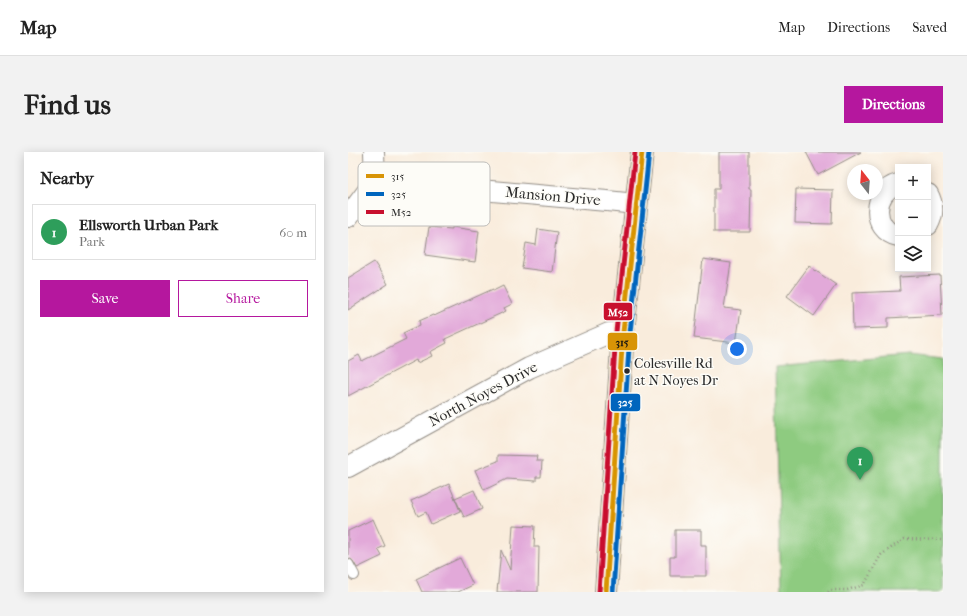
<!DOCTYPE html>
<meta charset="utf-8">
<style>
body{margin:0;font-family:"IM FELL French Canon",serif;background:#f2f2f2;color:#222}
.controls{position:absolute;right:12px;top:12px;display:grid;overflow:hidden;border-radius:0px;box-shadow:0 2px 10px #0003}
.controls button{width:36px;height:36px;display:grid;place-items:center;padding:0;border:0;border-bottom:1px solid #e0e0e0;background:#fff;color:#222;font:20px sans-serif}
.compass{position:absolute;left:499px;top:12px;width:36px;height:36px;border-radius:50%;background:#fff;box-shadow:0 2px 10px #0003;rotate:343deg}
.you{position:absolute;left:389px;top:197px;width:14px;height:14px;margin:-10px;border:3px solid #fff;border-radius:50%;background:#1a73e8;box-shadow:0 0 0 6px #1a73e833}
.badge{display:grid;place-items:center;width:26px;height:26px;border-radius:50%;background:#b5179e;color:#fff;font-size:13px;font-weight:700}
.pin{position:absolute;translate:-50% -33px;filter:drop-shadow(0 1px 2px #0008)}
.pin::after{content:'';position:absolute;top:21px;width:14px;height:12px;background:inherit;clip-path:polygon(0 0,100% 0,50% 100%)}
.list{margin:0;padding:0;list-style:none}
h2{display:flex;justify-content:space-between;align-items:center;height:52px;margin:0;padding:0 16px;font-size:17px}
h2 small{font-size:13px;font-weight:400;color:#767676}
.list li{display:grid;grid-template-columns:26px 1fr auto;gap:12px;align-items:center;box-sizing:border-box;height:56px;margin:0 8px 8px;padding:0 8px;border:1px solid #e0e0e0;border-radius:0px}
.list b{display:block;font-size:15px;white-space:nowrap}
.list p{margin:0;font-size:13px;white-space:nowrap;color:#767676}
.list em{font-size:13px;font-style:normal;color:#767676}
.actions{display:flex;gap:8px;padding:12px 16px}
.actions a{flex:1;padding:9px 0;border:1px solid #b5179e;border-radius:0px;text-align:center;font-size:14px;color:#b5179e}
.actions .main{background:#b5179e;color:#fff}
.icon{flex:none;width:22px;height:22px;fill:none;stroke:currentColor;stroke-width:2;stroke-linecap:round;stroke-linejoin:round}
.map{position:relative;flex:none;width:595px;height:440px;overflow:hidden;border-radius:0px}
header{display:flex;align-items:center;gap:24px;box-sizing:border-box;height:56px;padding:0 20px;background:#fff;border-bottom:1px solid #e0e0e0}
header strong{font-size:19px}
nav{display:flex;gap:22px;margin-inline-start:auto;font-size:14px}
.intro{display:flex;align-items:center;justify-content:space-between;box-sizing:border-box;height:96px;padding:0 24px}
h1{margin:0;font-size:28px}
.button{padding:10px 18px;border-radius:0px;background:#b5179e;color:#fff;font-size:14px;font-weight:700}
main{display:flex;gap:24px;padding:0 24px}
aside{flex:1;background:#fff;border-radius:0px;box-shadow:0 2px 10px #0003}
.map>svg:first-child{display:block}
</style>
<header>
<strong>Map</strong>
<nav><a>Map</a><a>Directions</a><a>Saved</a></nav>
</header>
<div class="intro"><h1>Find us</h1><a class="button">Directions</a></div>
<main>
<aside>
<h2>Nearby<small></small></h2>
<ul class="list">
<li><span class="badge" style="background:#2e9e5b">1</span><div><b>Ellsworth Urban Park</b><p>Park</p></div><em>60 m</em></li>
</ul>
<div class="actions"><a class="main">Save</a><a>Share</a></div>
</aside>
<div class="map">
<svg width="595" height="440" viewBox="0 0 595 440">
<rect width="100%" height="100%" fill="#fdfcf7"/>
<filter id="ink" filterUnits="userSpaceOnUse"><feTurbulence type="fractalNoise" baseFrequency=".025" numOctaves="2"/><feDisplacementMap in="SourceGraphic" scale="8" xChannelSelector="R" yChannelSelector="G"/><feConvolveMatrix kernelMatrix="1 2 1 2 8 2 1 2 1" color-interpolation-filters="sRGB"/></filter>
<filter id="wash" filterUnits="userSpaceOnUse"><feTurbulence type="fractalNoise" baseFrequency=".012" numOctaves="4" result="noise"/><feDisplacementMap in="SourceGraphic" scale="16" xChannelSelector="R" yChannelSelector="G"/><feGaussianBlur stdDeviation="0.9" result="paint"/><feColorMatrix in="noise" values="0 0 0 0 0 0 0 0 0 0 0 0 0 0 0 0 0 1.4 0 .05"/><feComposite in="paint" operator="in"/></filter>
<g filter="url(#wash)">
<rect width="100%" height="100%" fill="#f9ecdc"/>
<!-- green -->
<path fill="#8ecb80" stroke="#5c7b56" d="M561 203 595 207V440H433L427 215Z"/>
<g id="blocks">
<!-- building -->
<path fill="#e2a9d9" d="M371 0H401V37H403L402 80H366V37H371Z
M458 0H513L470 23Z
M448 37 485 38 484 72 447 71Z
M81 75 104 77V75L131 79 127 110 77 103Z
M190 77 209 80 204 120 174 116 178 91 188 93Z
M355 107 383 111 376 156 393 158 388 191 346 186Z
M26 110 40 132 0 158V126Z
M461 114 488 133 466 164 439 144Z
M592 123 594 163 540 166V176L505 177 504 141 552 139 551 125Z
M155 134 164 152 156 156 158 159 97 187 99 191 82 200 84 204 69 211 68 208 0 244V209L11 203 14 209 58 187 55 181 72 173 71 169 85 163 86 164 145 137V139Z
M150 303 189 304 188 309H194L193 325H188V329L159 327 136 338 127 318 150 309Z
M101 332 112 359 83 372 78 360 70 364 63 349Z
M126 338 134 357 116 365 107 346Z
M25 367 37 394 30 397 34 404 9 416 5 409 0 406V379Z
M165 373 187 374 186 395H191L190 440H149L153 398 162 418Z
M327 378H353V393H358V424H322V405H327Z
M112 406 125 433 110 440H74L68 427Z"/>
</g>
</g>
<g filter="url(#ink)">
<use href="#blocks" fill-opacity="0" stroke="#928c84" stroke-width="1"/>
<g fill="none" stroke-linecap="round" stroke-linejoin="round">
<!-- lane casing -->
<g stroke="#928c84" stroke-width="12">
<path id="lane" d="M0 412 6 423"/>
</g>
<!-- street casing -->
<g stroke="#928c84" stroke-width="22">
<path id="street" d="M26 0 27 29
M27 29 259 49 278 51 287 55
M550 32C524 39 523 78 550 84
M580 42C586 53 586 62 580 73
M0 65 27 29
M0 315 181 216 261 181 275 180"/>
</g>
<!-- highway casing -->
<g stroke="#928c84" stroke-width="24">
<path id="highway" d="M258 440 275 180 294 0"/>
</g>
<!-- path -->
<path stroke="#928c84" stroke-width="2.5" stroke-dasharray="1 3" stroke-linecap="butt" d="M480 440 482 438H499L516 433 533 403 556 387 595 388"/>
<!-- lane -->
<use href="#lane" stroke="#fff" stroke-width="10"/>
<!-- street -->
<use href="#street" stroke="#fff" stroke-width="20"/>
<!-- highway -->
<use href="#highway" stroke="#eac669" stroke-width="22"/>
<!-- bus-1 casing -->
<g stroke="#fdfcf7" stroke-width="8">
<path id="bus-1" d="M258 440 275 180 294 0"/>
</g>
<!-- bus-2 casing -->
<g stroke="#fdfcf7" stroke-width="8">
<path id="bus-2" d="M265 440 282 181 301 1"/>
</g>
<!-- bus-3 casing -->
<g stroke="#fdfcf7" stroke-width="8">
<path id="bus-3" d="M251 440 268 180 287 0"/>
</g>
<!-- bus-1 -->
<use href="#bus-1" stroke="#d89406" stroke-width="5"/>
<!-- bus-2 -->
<use href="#bus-2" stroke="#0065bd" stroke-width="5"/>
<!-- bus-3 -->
<use href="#bus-3" stroke="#c8102e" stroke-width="5"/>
</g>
</g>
<!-- markers -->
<circle fill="#2b2b2b" stroke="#fdfcf7" stroke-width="1.5" cx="279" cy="219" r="3.5"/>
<g text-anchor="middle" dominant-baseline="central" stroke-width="3" stroke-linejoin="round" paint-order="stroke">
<!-- bus labels -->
<g font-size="14" fill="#2b2b2b" stroke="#fdfcf7" text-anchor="start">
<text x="286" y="211">Colesville Rd<tspan x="286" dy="17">at N Noyes Dr</tspan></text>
</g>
<!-- street labels -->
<g font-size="15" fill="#2b2b2b" stroke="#fdfcf7">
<text transform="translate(205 44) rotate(5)">Mansion Drive</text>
<text transform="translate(135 242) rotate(-28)">North Noyes Drive</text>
</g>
</g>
<!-- legend -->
<rect x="10" y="10" width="132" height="64" rx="6" fill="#fdfcf7" stroke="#bebdba" stroke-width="1"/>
<rect x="18" y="22" width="18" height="4" fill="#d89406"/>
<rect x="18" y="40" width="18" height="4" fill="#0065bd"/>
<rect x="18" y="58" width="18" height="4" fill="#c8102e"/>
<g font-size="11" fill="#2b2b2b">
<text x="43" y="28">315</text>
<text x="43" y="46">325</text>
<text x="43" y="64">M52</text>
</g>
<g stroke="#fdfcf7" stroke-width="1.5">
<rect x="255" y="150" width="30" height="19" rx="4" fill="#c8102e"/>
<rect x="259" y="180" width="31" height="19" rx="4" fill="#d89406"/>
<rect x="262" y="241" width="31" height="19" rx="4" fill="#0065bd"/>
</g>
<g font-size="11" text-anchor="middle" font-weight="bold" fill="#fff">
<text x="270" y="164">M52</text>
<text x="277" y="254">325</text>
</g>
<g font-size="11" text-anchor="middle" font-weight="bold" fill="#111">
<text x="274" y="194">315</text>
</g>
</svg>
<div class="controls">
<button>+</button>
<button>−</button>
<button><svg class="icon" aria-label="layers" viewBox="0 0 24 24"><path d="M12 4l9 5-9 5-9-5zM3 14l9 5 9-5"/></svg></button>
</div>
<svg class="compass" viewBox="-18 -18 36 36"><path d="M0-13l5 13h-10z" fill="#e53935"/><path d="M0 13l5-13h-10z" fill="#767676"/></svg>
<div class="you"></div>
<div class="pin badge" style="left:512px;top:328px;background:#2e9e5b">1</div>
</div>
</main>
